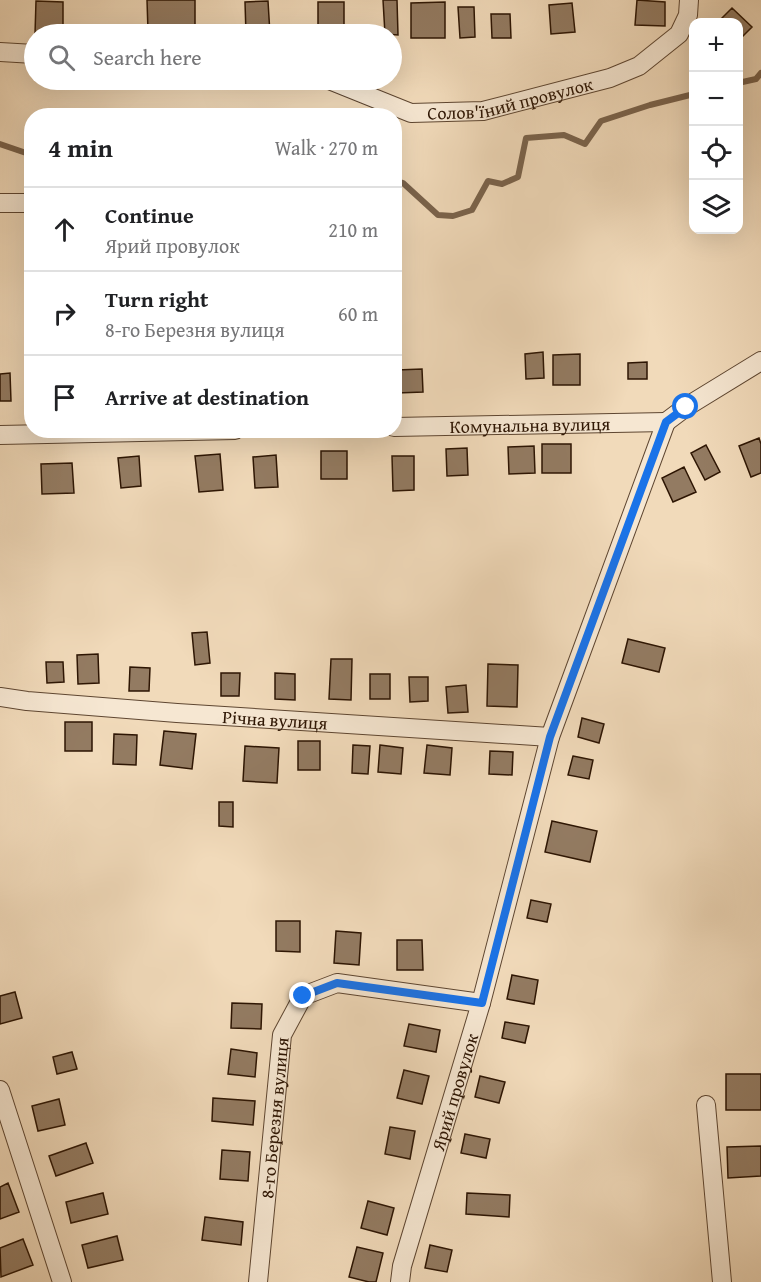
<!DOCTYPE html>
<meta charset="utf-8">
<style>
body{margin:0;font-family:"Gentium Book Plus",serif;background:#f6f6f6;color:#202124}
.controls{position:absolute;right:18px;top:18px;display:grid;overflow:hidden;border-radius:12px;box-shadow:0 6px 24px #0002}
.controls button{width:54px;height:54px;display:grid;place-items:center;padding:0;border:0;border-bottom:2px solid #e0e0e0;background:#fff;color:#202124;font:30px sans-serif}
.stop{position:absolute;width:18px;height:18px;margin:-14px;border:4px solid #1a73e8;border-radius:50%;background:#fff}
.stop.end{background:#1a73e8;border-color:#fff;box-shadow:0 2px 6px #0008}
.list{margin:0;padding:0;list-style:none}
h2{display:flex;justify-content:space-between;align-items:center;height:78px;margin:0;padding:0 24px;font-size:26px}
h2 small{font-size:20px;font-weight:400;color:#757577}
.list li{display:grid;grid-template-columns:39px 1fr auto;gap:18px;align-items:center;box-sizing:border-box;height:84px;padding:0 24px;border-top:2px solid #e0e0e0}
.list b{display:block;font-size:22px;white-space:nowrap}
.list p{margin:0;font-size:20px;white-space:nowrap;color:#757577}
.list em{font-size:20px;font-style:normal;color:#757577}
.icon{flex:none;width:33px;height:33px;fill:none;stroke:currentColor;stroke-width:2;stroke-linecap:round;stroke-linejoin:round}
.map{position:relative;flex:none;width:761px;height:1282px;overflow:hidden}
.search{position:absolute;background:#fff;box-shadow:0 6px 24px #0002;left:24px;top:24px;width:378px;height:66px;display:flex;align-items:center;gap:15px;box-sizing:border-box;padding:0 21px;border-radius:33px;color:#757577;font-size:22px}
.panel{position:absolute;background:#fff;box-shadow:0 6px 24px #0002;left:24px;top:108px;width:378px;height:330px;border-radius:24px}
.map>svg:first-child{display:block}
</style>
<div class="map">
<svg width="761" height="1282" viewBox="0 0 761 1282">
<rect width="100%" height="100%" fill="#f1daba"/>
<filter id="stains"><feTurbulence type="fractalNoise" baseFrequency=".00333" numOctaves="4"/><feColorMatrix values="0 0 0 0 .2 0 0 0 0 .09 0 0 0 0 .02 0 0 0 .5 -.17"/></filter>
<radialGradient id="worn" r=".72"><stop offset=".6" stop-color="#630" stop-opacity="0"/><stop offset="1" stop-color="#630" stop-opacity=".3"/></radialGradient>
<g fill="none" stroke-linecap="round" stroke-linejoin="round">
<!-- stream -->
<path stroke="#7a634c" stroke-width="6" d="M738 83 756 79 761 73
M0 144 32 155
M394 180 403 183 438 215 453 216 472 210 488 181 502 184 518 177 526 138 564 135 585 144 601 121 650 105 694 94"/>
</g>
<!-- building -->
<path fill="#937b62" stroke="#2d1503" stroke-width="1.5" d="M147 0H195V30L148 31Z
M383 0H397L398 35 385 34Z
M637 0 665 2V26L635 25Z
M36 1 63 2V34H35Z
M268 1 270 34H246L245 2Z
M318 2H344V34H318Z
M445 2V38H411V3Z
M572 3 575 32 551 34 549 5Z
M458 7H474L475 37 460 38Z
M732 8 752 27 738 41V22H718Z
M491 14H510L511 38H492Z
M543 352 544 378 526 379 525 354Z
M580 354V385H553V355Z
M647 362V379H628V363Z
M422 369 423 392 397 393V370Z
M10 373 11 401H0V374Z
M759 438 761 444V473L751 477 739 446Z
M542 444H571V473H542Z
M706 445 720 472 705 480 691 453Z
M534 446 535 473 509 474 508 447Z
M467 448 468 475 447 476 446 449Z
M321 451H347V479H321Z
M220 454 223 490 199 492 195 456Z
M276 455 278 487 255 488 253 457Z
M139 456 141 486 121 488 118 458Z
M392 456H414V490L393 491Z
M72 463 74 493 42 494 41 464Z
M684 467 696 492 673 502 662 478Z
M207 632 210 663 195 665 192 633Z
M628 639 665 648 659 672 622 663Z
M98 654 99 683 78 684 77 655Z
M331 659H352L351 700 329 699Z
M46 662H63L64 682 47 683Z
M488 664 518 665 517 707 487 706Z
M130 667 150 668 149 691H129Z
M221 673H240L239 696H221Z
M275 673 295 674V700L275 699Z
M370 674H390V699H370Z
M409 677H428V701L410 702Z
M466 685 468 712 448 713 446 687Z
M582 718 604 724 599 743 578 737Z
M65 722H92V751H65Z
M164 731 196 734 192 769 160 765Z
M114 734 137 735 136 765 113 764Z
M298 741H320V770H298Z
M353 745 370 746 368 774 352 773Z
M380 745 403 748 401 774 378 772Z
M427 745 452 748 450 775 424 773Z
M245 746 279 748 277 783 243 781Z
M490 751 513 752 512 775 489 774Z
M573 756 593 760 589 779 568 775Z
M219 802H233V827L219 826Z
M552 821 597 831 590 862 545 852Z
M531 900 551 904 547 922 527 918Z
M276 921H300V952L276 951Z
M336 931 361 933 359 965 334 963Z
M397 940H422L423 970H397Z
M512 975 538 980 534 1004 507 999Z
M15 992 22 1018 0 1024V996Z
M232 1003 262 1004 261 1029 231 1028Z
M505 1022 529 1026 525 1043 502 1038Z
M409 1024 440 1030 436 1052 404 1046Z
M231 1049 257 1053 255 1077 228 1074Z
M72 1052 77 1069 57 1074 53 1057Z
M404 1070 429 1076 422 1104 397 1098Z
M726 1074H761V1110H726Z
M480 1076 505 1082 499 1103 475 1097Z
M213 1098 255 1101 253 1125 212 1121Z
M59 1099 65 1125 38 1131 32 1106Z
M390 1127 415 1131 410 1159 385 1154Z
M465 1134 490 1139 486 1158 461 1153Z
M86 1143 93 1163 56 1176 49 1156Z
M761 1146V1176L728 1178 727 1147Z
M222 1150 250 1152 248 1181 220 1179Z
M8 1183 19 1212 0 1219V1187Z
M103 1193 108 1214 71 1223 66 1202Z
M467 1193 510 1195 509 1217 466 1214Z
M368 1201 394 1208 387 1235 361 1228Z
M205 1217 243 1222 241 1245 202 1240Z
M117 1236 123 1260 88 1268 82 1245Z
M23 1239 33 1265 1 1277 0 1248Z
M430 1245 452 1250 447 1272 425 1268Z
M357 1247 383 1253 376 1282H369L349 1277Z"/>
<g fill="none" stroke-linecap="round" stroke-linejoin="round">
<!-- minor casing -->
<g stroke="#5e4631" stroke-width="20">
<g id="minor">
<path d="M0 52 34 54"/>
<path id="s1" d="M329 80 411 113 483 111 610 78 639 66 679 34 688 15 689 0"/>
<path d="M0 203H32"/>
<path d="M666 422 686 407 761 361"/>
<path id="s2" d="M394 427 666 422"/>
<path d="M0 435 235 430"/>
<path id="s3" d="M0 697 27 701 177 713 550 737"/>
<path d="M0 1090 62 1282"/>
<path d="M706 1105 722 1282"/>
<path id="s4" d="M258 1282 282 1035 303 996 337 983 481 1003"/>
<path id="s5" d="M400 1282 402 1266 481 1003 550 737 666 422"/>
</g>
</g>
<!-- minor -->
<use href="#minor" stroke="#f6e7d2" stroke-width="18"/>
</g>
<g fill="none" stroke-linecap="round" stroke-linejoin="round">
<!-- route -->
<path stroke="#1a73e8" stroke-width="8" d="M303 996 337 983 482 1003 550 737 666 422 686 407"/>
</g>
<g text-anchor="middle" dominant-baseline="central" stroke-width="4.5" stroke-linejoin="round" paint-order="stroke">
<!-- street labels -->
<g font-size="18" fill="#2d1503" stroke="#f6e7d2">
<text stroke="none"><textPath href="#s1" startOffset="189">Солов'їний провулок</textPath></text>
<text stroke="none"><textPath href="#s2" startOffset="136">Комунальна вулиця</textPath></text>
<text stroke="none"><textPath href="#s3" startOffset="276">Річна вулиця</textPath></text>
<text stroke="none"><textPath href="#s5" startOffset="198">Ярий провулок</textPath></text>
<text stroke="none"><textPath href="#s4" startOffset="165">8-го Березня вулиця</textPath></text>
</g>
</g>
<rect width="100%" height="100%" filter="url(#stains)"/>
<rect width="100%" height="100%" fill="url(#worn)"/>
</svg>
<div class="controls">
<button>+</button>
<button>−</button>
<button><svg class="icon" aria-label="locate" viewBox="0 0 24 24"><circle cx="12" cy="12" r="6"/><path d="M12 2v4M12 18v4M2 12h4M18 12h4"/></svg></button>
<button><svg class="icon" aria-label="layers" viewBox="0 0 24 24"><path d="M12 4l9 5-9 5-9-5zM3 14l9 5 9-5"/></svg></button>
</div>
<div class="stop" style="left:686px;top:407px"></div>
<div class="stop end" style="left:303px;top:996px"></div>
<div class="search"><svg class="icon" aria-label="search" viewBox="0 0 24 24"><circle cx="10" cy="10" r="6"/><path d="M15 15l6 6"/></svg>Search here</div>
<section class="panel">
<h2>4 min<small>Walk · 270 m</small></h2>
<ul class="list">
<li><svg class="icon" aria-label="ahead" viewBox="0 0 24 24"><path d="M12 20V5M6 11l6-6 6 6"/></svg><div><b>Continue</b><p>Ярий провулок</p></div><em>210 m</em></li>
<li><svg class="icon" aria-label="right" viewBox="0 0 24 24"><path d="M7 20v-9h11M14 6l5 5-5 5"/></svg><div><b>Turn right</b><p>8-го Березня вулиця</p></div><em>60 m</em></li>
<li><svg class="icon" aria-label="arrive" viewBox="0 0 24 24"><path d="M6 21V4h12l-3 4 3 4H6"/></svg><div><b>Arrive at destination</b></div></li>
</ul>
</section>
</div>
